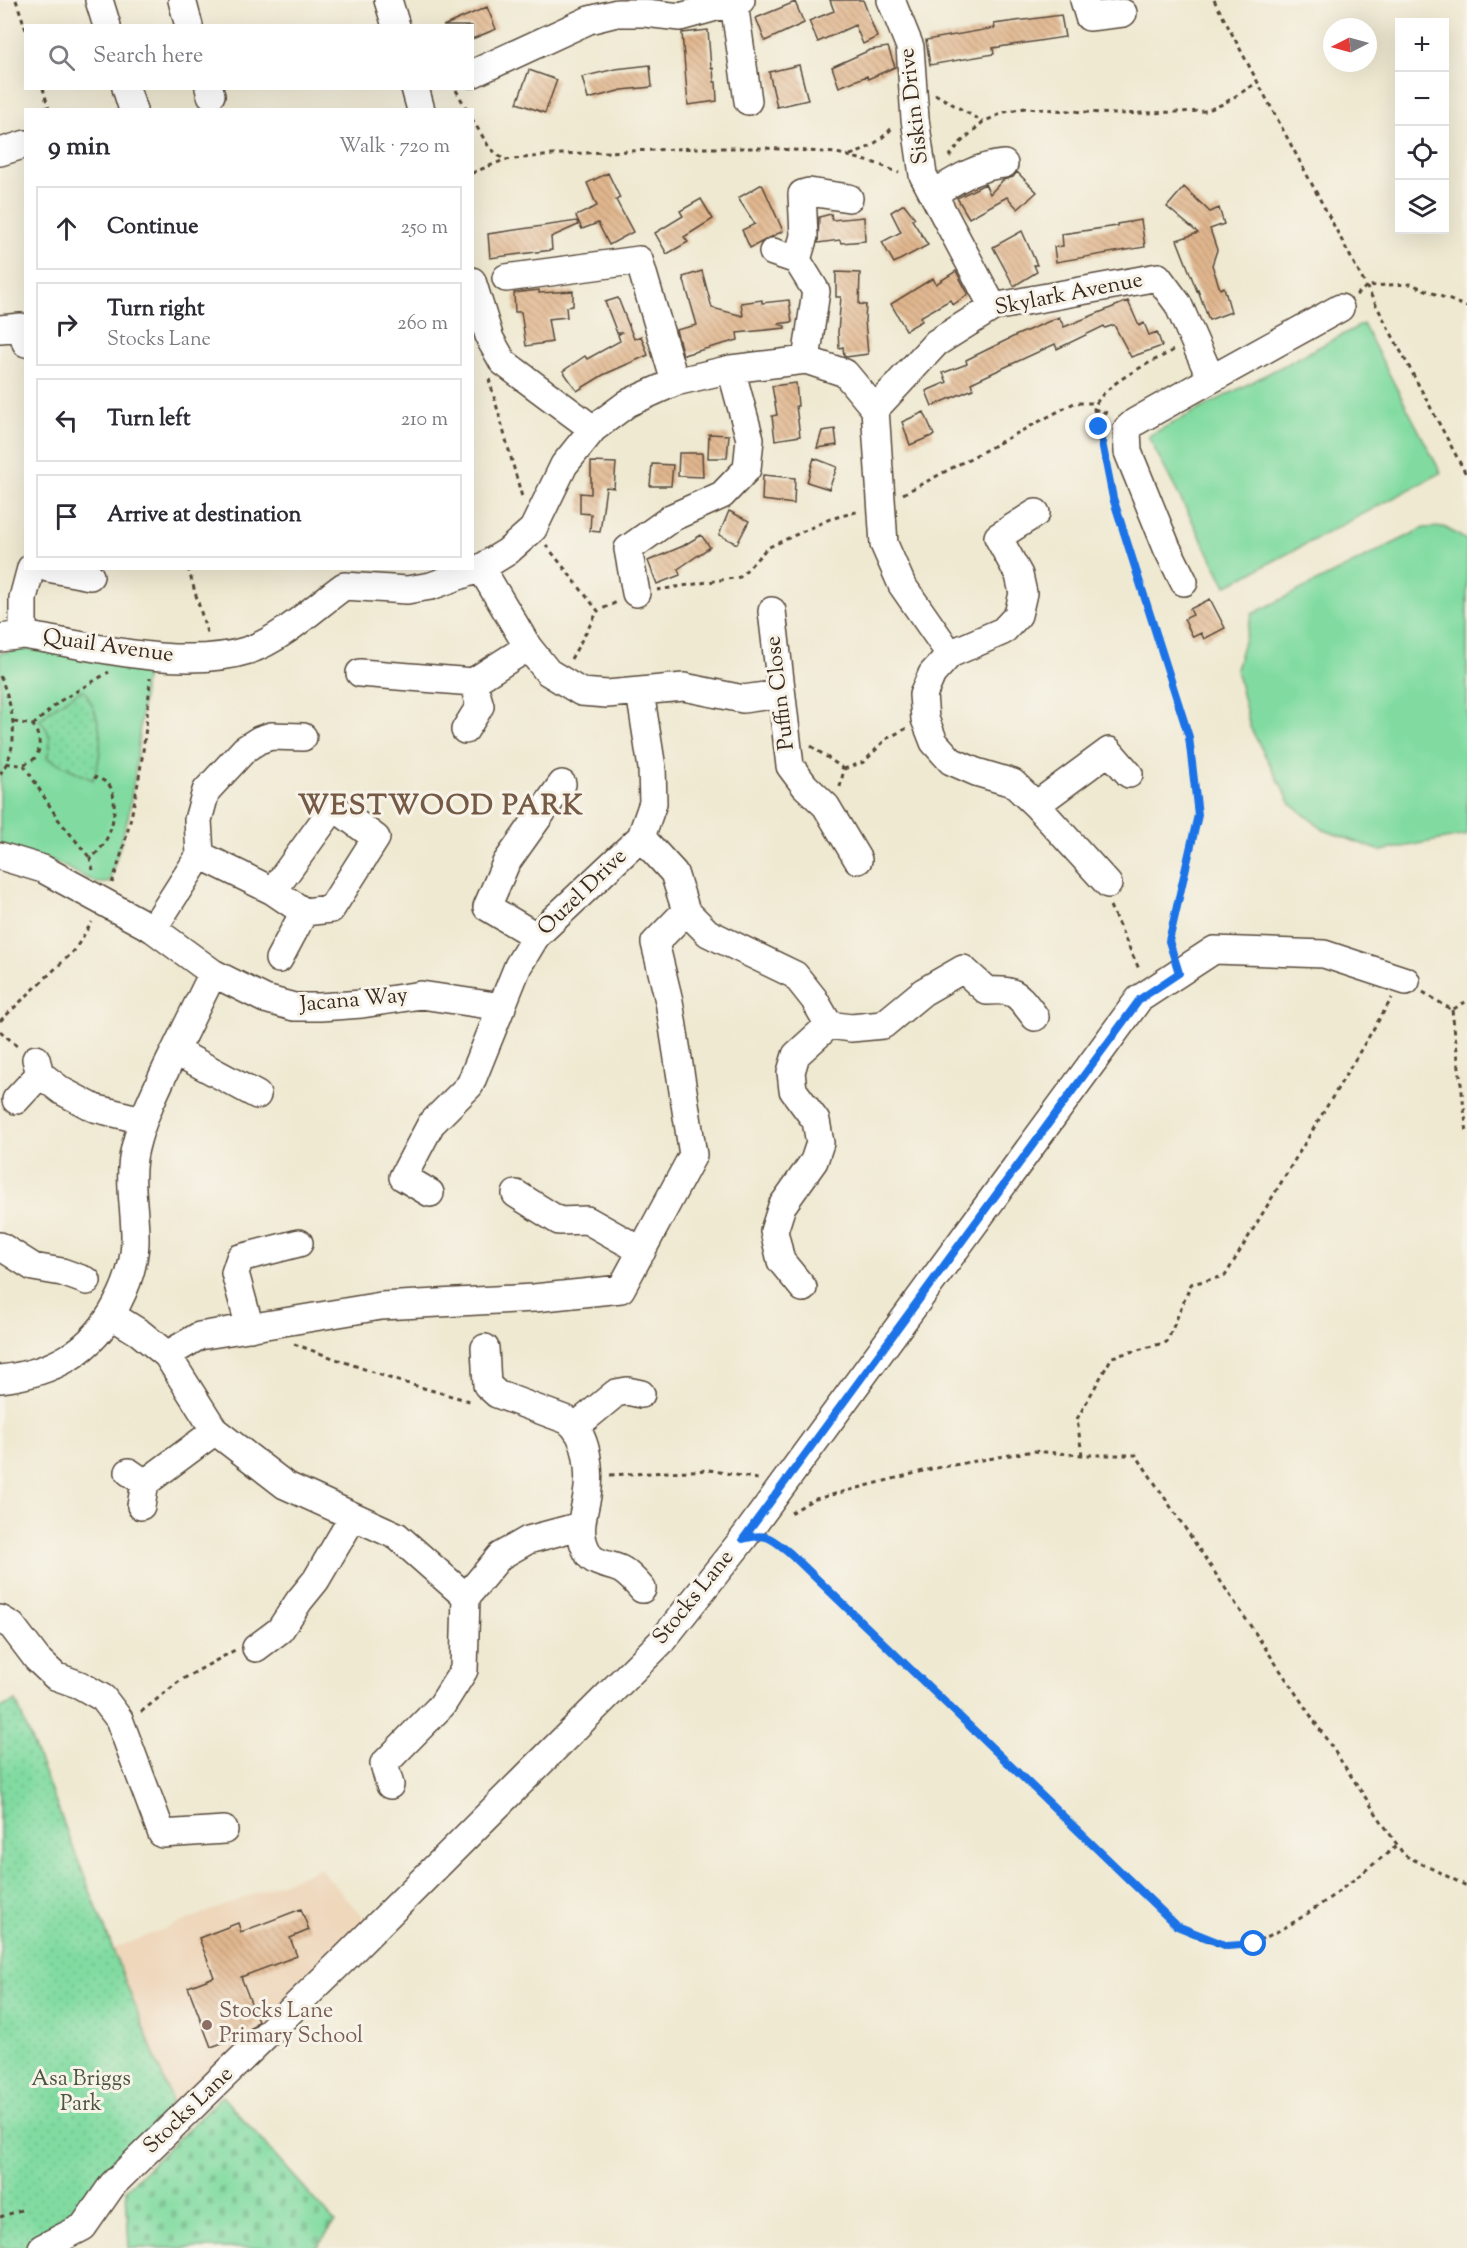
<!DOCTYPE html>
<meta charset="utf-8">
<style>
body{margin:0;font-family:"Sorts Mill Goudy",serif;background:#f2f2f3;color:#2b2b33}
.controls{position:absolute;right:18px;top:18px;display:grid;overflow:hidden;border-radius:0px;box-shadow:0 6px 24px #0002}
.controls button{width:54px;height:54px;display:grid;place-items:center;padding:0;border:0;border-bottom:2px solid #e1e1e2;background:#fff;color:#2b2b33;font:30px sans-serif}
.compass{position:absolute;left:1323px;top:18px;width:54px;height:54px;border-radius:50%;background:#fff;box-shadow:0 6px 24px #0002;rotate:264deg}
.stop{position:absolute;width:18px;height:18px;margin:-14px;border:4px solid #1a73e8;border-radius:50%;background:#fff}
.stop.end{background:#1a73e8;border-color:#fff;box-shadow:0 2px 6px #0008}
.list{margin:0;padding:0;list-style:none}
h2{display:flex;justify-content:space-between;align-items:center;height:78px;margin:0;padding:0 24px;font-size:26px}
h2 small{font-size:20px;font-weight:400;color:#7c7c81}
.list li{display:grid;grid-template-columns:39px 1fr auto;gap:18px;align-items:center;box-sizing:border-box;height:84px;margin:0 12px 12px;padding:0 12px;border:2px solid #e1e1e2;border-radius:0px}
.list b{display:block;font-size:22px;white-space:nowrap}
.list p{margin:0;font-size:20px;white-space:nowrap;color:#7c7c81}
.list em{font-size:20px;font-style:normal;color:#7c7c81}
.icon{flex:none;width:33px;height:33px;fill:none;stroke:currentColor;stroke-width:2;stroke-linecap:round;stroke-linejoin:round}
.map{position:relative;flex:none;width:1467px;height:2248px;overflow:hidden}
.search{position:absolute;background:#fff;box-shadow:0 6px 24px #0002;left:24px;top:24px;width:450px;height:66px;display:flex;align-items:center;gap:15px;box-sizing:border-box;padding:0 21px;border-radius:0px;color:#7c7c81;font-size:22px}
.panel{position:absolute;background:#fff;box-shadow:0 6px 24px #0002;left:24px;top:108px;width:450px;height:462px;border-radius:0px}
.map>svg:first-child{display:block}
</style>
<div class="map">
<svg width="1467" height="2248" viewBox="0 0 1467 2248">
<defs>
<pattern id="cemetery-stones" width="16" height="16" patternUnits="userSpaceOnUse" patternTransform="scale(1.5)"><rect width="16" height="16" fill="#81dba1"/><path d="M2 7V4a2 2 0 0 1 4 0v3zM10 15v-3a2 2 0 0 1 4 0v3z" fill="#70bc8a"/></pattern>
<pattern id="park-dots" width="8" height="8" patternUnits="userSpaceOnUse" patternTransform="scale(1.5)"><rect width="8" height="8" fill="#81dba1"/><path d="M2 2h.1M6 6h.1" fill="none" stroke="#70bc8a" stroke-width="1.8" stroke-linecap="round"/></pattern>
<pattern id="building-back-hatch" width="6" height="6" patternUnits="userSpaceOnUse" patternTransform="scale(1.5)"><rect width="6" height="6" fill="#e2b78f"/><path d="M-1 5l2 2M0 0l6 6M5-1l2 2" fill="none" stroke="#b89574"/></pattern>
</defs>
<rect width="100%" height="100%" fill="#f7f3e8"/>
<filter id="ink" filterUnits="userSpaceOnUse"><feTurbulence type="fractalNoise" baseFrequency=".0167" numOctaves="2"/><feDisplacementMap in="SourceGraphic" scale="12" xChannelSelector="R" yChannelSelector="G"/><feConvolveMatrix kernelMatrix="1 2 1 2 8 2 1 2 1" color-interpolation-filters="sRGB"/></filter>
<filter id="wash" filterUnits="userSpaceOnUse"><feTurbulence type="fractalNoise" baseFrequency=".008" numOctaves="4" result="noise"/><feDisplacementMap in="SourceGraphic" scale="24" xChannelSelector="R" yChannelSelector="G"/><feGaussianBlur stdDeviation="1.35" result="paint"/><feColorMatrix in="noise" values="0 0 0 0 0 0 0 0 0 0 0 0 0 0 0 0 0 1.4 0 .05"/><feComposite in="paint" operator="in"/></filter>
<g filter="url(#wash)">
<rect width="100%" height="100%" fill="#efe9d1"/>
<!-- built -->
<path fill="#eed7bb" d="M320 1868 372 1928 181 2111 172 2101 113 1949Z"/>
<!-- green -->
<path fill="#81dba1" stroke="#5e8260" stroke-width="1.5" d="M1363 324 1441 473 1226 586 1148 436Z
M1444 527 1465 539 1467 542V835L1381 851 1324 830 1291 804 1250 727 1236 669 1252 614 1424 528Z
M23 649C66 652 105 658 146 670L135 773 128 818 109 883H97L53 861 0 845V653Z"/>
<!-- cemetery -->
<path fill="url(#cemetery-stones)" stroke="#5e8260" stroke-width="1.5" d="M222 2096 335 2222 316 2248H129L126 2189Z"/>
<!-- park -->
<path fill="url(#park-dots)" stroke="#5e8260" stroke-width="1.5" d="M83 689C103 718 105 748 93 780L47 758C52 743 51 732 40 720L51 709Z
M16 1701 172 2101 120 2188 24 2248H0V1708Z"/>
<g id="blocks">
<!-- building -->
<path fill="url(#building-back-hatch)" d="M830 0H863L877 37 863 44 855 25 818 42 809 21 834 11Z
M795 2 804 23 765 41 756 18Z
M487 7 496 29 472 39V26H443Z
M1061 15 1065 37 993 48 994 54 930 65 926 40 995 28 994 24Z
M708 30 711 68H713L714 82H716L717 101 688 105 682 33Z
M888 47 895 67 868 79 867 76 839 87 832 67 870 50Z
M650 65 652 87 622 90 588 99 582 77 615 69Z
M799 65 808 100 777 107 769 72Z
M529 70 557 80 545 113 517 103Z
M1017 172 1037 192 1018 209 1007 197 969 218 957 198 985 184 990 194 1003 180 1013 177Z
M608 173 620 198 616 200 633 232 609 245 598 223 582 229 576 216 597 206 587 183Z
M762 184 783 231 750 248 742 230 755 224 738 198Z
M1184 187 1210 212 1219 208 1224 224 1210 229 1217 250 1212 265 1220 289 1224 287 1231 312 1209 320 1198 290 1197 291 1177 240 1198 233 1167 207Z
M701 199 713 219 684 237 688 242 667 254 655 233 683 216 680 211Z
M904 204 915 218 912 220 928 245 894 263 882 242 901 232 891 212Z
M831 214 832 220 864 217 865 241 841 243 840 240 818 243 819 217Z
M1141 220 1145 247 1056 262 1054 247 1063 246 1062 234 1117 226V224Z
M577 221 578 225 551 237 552 250 490 258 488 234Z
M1022 231 1037 265H1034L1037 272 1014 286 993 247Z
M702 271 712 308 743 316 741 303 762 300V303L789 300 792 322 777 324 785 326V328L737 333 738 340 683 355 676 330 697 325 683 277Z
M956 271 968 294 953 305 950 300 920 317 922 321 906 330 891 304 933 278 936 284Z
M836 272 860 273 859 304 866 305 865 321 868 354 846 357 844 356 843 347 839 348 838 332 841 297H836Z
M539 290V293L573 291V306L566 307 567 317 548 319 552 342 526 346 521 312H515L514 293Z
M618 298 634 339 641 336 648 355 603 375 577 391 563 371 585 356 587 359 620 341 618 335 621 333H617L605 302Z
M1128 301 1139 326 1144 323 1149 335 1157 332 1162 346 1131 357 1114 325 1105 328 1104 326 1057 349 1055 344 971 383 973 389 932 406 926 391 947 382 943 373 967 364 966 360 1017 335 1059 317 1064 327Z
M796 383 798 406H796L800 436 775 440 772 416 777 415 772 386Z
M924 412 934 435 910 445 902 422Z
M835 429 837 445 817 448 822 431Z
M709 434 729 435 727 458H708Z
M679 453H702L703 477 678 476Z
M814 458 837 467 829 489 807 482Z
M591 462 616 463 614 488 606 487 600 532 590 531 591 514 580 513V493L591 494Z
M652 464 673 465 671 486H650Z
M763 475 795 478 794 504 762 500Z
M729 511 749 521 737 544 719 535Z
M701 535 710 547 678 569 680 575 657 584 648 561 683 546Z
M1210 599 1225 628 1204 639 1201 633 1193 637 1184 619 1193 615 1190 609Z
M301 1909 309 1930 290 1938 297 1956 241 1977 258 2021 244 2035 211 2047 188 1987 214 1977 199 1938 238 1923 241 1932Z"/>
</g>
</g>
<g filter="url(#ink)">
<use href="#blocks" fill-opacity="0" stroke="#564739" stroke-width="1.5"/>
<g fill="none" stroke-linecap="round" stroke-linejoin="round">
<!-- minor casing -->
<g stroke="#564739" stroke-width="30">
<path id="minor" d="M99 0 107 26
M182 0 189 26
M388 0 396 26
M891 0 910 47 915 119 923 175 993 307
M1084 0 1089 17 1123 13
M734 3 748 101
M472 74 589 20 617 13H645L680 17 741 0
M126 88 133 110
M209 88 211 95
M415 88 421 110
M0 152 26 144
M933 194C956 180 977 166 1004 164
M773 252 797 260 816 291 806 360
M797 260 804 236 802 194 809 192 849 198
M506 278 639 260 675 382
M472 281 490 339 503 362 593 429
M0 329 21 327 26 343
M875 409 936 343 993 307 1158 277 1178 304 1211 379
M875 409 884 544 902 585 950 654
M1036 513 998 537 1019 575 1023 593 1018 615 1003 631 950 654 932 674 923 695 925 719 934 742 951 761 976 772 1013 783 1036 805 1108 884
M48 568 90 576
M481 568 528 647 548 672 581 692 607 694 684 687 743 699 780 694
M1184 582 1167 548 1128 452 1127 429 1135 422C1203 383 1272 346 1340 308
M636 593 628 549 673 517 722 495 747 469 750 439 731 369
M772 611 790 766 805 786 826 806 858 860
M23 635V598L31 568
M0 638 23 635C91 646 183 671 249 650 282 639 316 606 344 586L407 590 431 586 481 568 507 552 533 529 564 465 593 429 628 403 675 382 731 369 806 360 845 373 875 409
M360 673 473 682 528 647
M465 730 480 706 473 682
M1036 805 1109 751 1129 774
M641 837 674 873 686 911 708 933 795 975 814 999 829 1025 851 1028 883 1025 923 992 963 969 987 991C1017 989 1017 994 1035 1017
M200 855 273 891 304 912 331 909 376 838 334 807 273 891
M0 856 43 869 153 929 213 973 265 999 294 1007H320L362 1004 421 995 502 1007
M153 929 200 855 198 820 206 791 245 749 259 740 271 736 303 737
M536 936 487 907 506 863 562 784
M279 959 304 912
M175 1051 257 1095
M36 1059 40 1074 62 1091 94 1108 142 1120
M16 1100 40 1074
M430 1193 403 1177 431 1124 470 1085 518 966 536 936 641 837 653 803 652 768 640 692
M516 1194 559 1221 587 1220 642 1251
M0 1246 33 1267 62 1272 87 1281
M803 1288 781 1261 774 1231 782 1206 814 1161 820 1143 816 1121 793 1090 791 1072 796 1055 829 1025
M111 1315 140 1333 167 1355 215 1431 285 1485 397 1536 466 1597 464 1670 442 1705 384 1764 390 1785
M250 1328 235 1273 240 1258 299 1243
M485 1348 487 1385 497 1394 567 1420C588 1434 591 1472 587 1496 583 1518 576 1534 589 1555 595 1564 613 1565 622 1570 630 1575 636 1582 642 1589
M167 1355 199 1336 381 1306 534 1298 621 1289 693 1155 669 1001 655 943 686 911
M0 1379C53 1373 92 1352 117 1304 127 1285 134 1265 135 1243 136 1211 127 1180 135 1148 142 1119 154 1094 167 1067 182 1036 198 1004 213 973
M576 1426 616 1393 627 1391 641 1394
M129 1472 145 1483 141 1506
M145 1483 215 1431
M466 1597 500 1556 528 1540 580 1526
M0 1619 12 1626 37 1659 55 1676 80 1685 103 1698 119 1719 162 1834 224 1830
M256 1648 280 1630 299 1601 316 1580 353 1517
M42 2248 83 2227 113 2184 346 1957 661 1642 743 1539 1139 999 1214 950 1324 954 1406 981"/>
</g>
<!-- path -->
<path stroke="#564739" stroke-width="3" stroke-dasharray="4.5 4.5" stroke-linecap="butt" d="M16 0 26 30
M1214 0 1467 476
M43 88 49 110
M456 90 467 110
M935 94 983 122
M472 119 489 147 504 160
M850 155C868 150 881 140 894 126
M949 157 960 143 983 122 1005 112 1025 108 1115 114 1206 111 1223 104 1258 82
M472 173 504 160 562 154 699 148H765L837 153 878 164 899 173
M1356 295 1367 286 1411 284 1467 307
M489 379 522 497
M1094 409 1110 414
M903 494 1074 403H1096
M546 545 598 611 617 602
M188 568 208 636
M657 590 740 577 767 548 830 519 860 511
M571 659 598 611
M0 676C13 707 22 744 0 774
M33 725 60 701 109 672
M811 746 844 769
M6 763C35 771 48 750 33 725L14 722
M24 765 58 819 90 858
M840 787 844 769 864 762 886 739 907 728
M93 870 90 858C109 847 119 812 112 790 109 782 101 779 94 777
M112 883C135 818 146 747 150 678
M1110 906 1140 971
M1172 952 1169 941 1198 815 1189 737 1113 498 1094 409C1101 384 1152 362 1174 350
M1423 992 1452 1010 1467 1001
M1452 1010 1467 1133
M0 1021 74 951 92 922
M0 1031 17 1046
M294 1344 395 1380 473 1402
M1082 1455 1077 1419 1112 1357 1167 1342 1191 1284 1225 1276 1392 998
M610 1475 709 1470 758 1479
M791 1513 812 1500 931 1469 1033 1451 1082 1455H1136L1404 1855 1467 1886
M771 1539 790 1553 1177 1926C1192 1933 1211 1945 1228 1946 1274 1950 1359 1874 1397 1846
M141 1712 181 1680 235 1650
M0 2217 21 2210"/>
<!-- minor -->
<use href="#minor" stroke="#fff" stroke-width="27"/>
</g>
</g>
<g fill="none" stroke-linecap="round" stroke-linejoin="round" filter="url(#ink)">
<!-- route -->
<path stroke="#1a73e8" stroke-width="8" d="M1099 427 1113 498 1189 737 1198 815 1169 941 1179 973 1140 999 743 1539C767 1532 771 1538 790 1553L1177 1926 1227 1946 1254 1944"/>
</g>
<!-- markers -->
<circle fill="#8d6e63" stroke="#f7f3e8" stroke-width="2" cx="207" cy="2025" r="6"/>
<g text-anchor="middle" dominant-baseline="central" stroke-width="6" stroke-linejoin="round" paint-order="stroke">
<!-- street labels -->
<g font-size="22" fill="#3b2a1e" stroke="#f7f3e8">
<text transform="translate(915 106) rotate(-97)">Siskin Drive</text>
<text transform="translate(1069 295) rotate(-11)">Skylark Avenue</text>
<text transform="translate(108 647) rotate(8)">Quail Avenue</text>
<text transform="translate(781 693) rotate(-97)">Puffin Close</text>
<text transform="translate(583 893) rotate(-44)">Ouzel Drive</text>
<text transform="translate(354 1001) rotate(-5)">Jacana Way</text>
<text transform="translate(694 1598) rotate(-51)">Stocks Lane</text>
<text transform="translate(189 2111) rotate(-44)">Stocks Lane</text>
</g>
<!-- education labels -->
<g font-size="22" fill="#785e54" stroke="#f7f3e8" text-anchor="start">
<text x="219" y="2012">Stocks Lane<tspan x="219" dy="25">Primary School</tspan></text>
</g>
<!-- park labels -->
<g font-size="22" fill="#4c563f" stroke="#f7f3e8">
<text x="81" y="2080">Asa Briggs<tspan x="81" dy="25">Park</tspan></text>
</g>
<!-- district labels -->
<g font-size="28" font-weight="bold" letter-spacing="1.5" fill="#755b46" stroke="#f7f3e8">
<text x="441" y="807">WESTWOOD PARK</text>
</g>
</g>
</svg>
<div class="controls">
<button>+</button>
<button>−</button>
<button><svg class="icon" aria-label="locate" viewBox="0 0 24 24"><circle cx="12" cy="12" r="6"/><path d="M12 2v4M12 18v4M2 12h4M18 12h4"/></svg></button>
<button><svg class="icon" aria-label="layers" viewBox="0 0 24 24"><path d="M12 4l9 5-9 5-9-5zM3 14l9 5 9-5"/></svg></button>
</div>
<svg class="compass" viewBox="-18 -18 36 36"><path d="M0-13l5 13h-10z" fill="#e53935"/><path d="M0 13l5-13h-10z" fill="#7c7c81"/></svg>
<div class="stop" style="left:1254px;top:1944px"></div>
<div class="stop end" style="left:1099px;top:427px"></div>
<div class="search"><svg class="icon" aria-label="search" viewBox="0 0 24 24"><circle cx="10" cy="10" r="6"/><path d="M15 15l6 6"/></svg>Search here</div>
<section class="panel">
<h2>9 min<small>Walk · 720 m</small></h2>
<ul class="list">
<li><svg class="icon" aria-label="ahead" viewBox="0 0 24 24"><path d="M12 20V5M6 11l6-6 6 6"/></svg><div><b>Continue</b></div><em>250 m</em></li>
<li><svg class="icon" aria-label="right" viewBox="0 0 24 24"><path d="M7 20v-9h11M14 6l5 5-5 5"/></svg><div><b>Turn right</b><p>Stocks Lane</p></div><em>260 m</em></li>
<li><svg class="icon" aria-label="left" viewBox="0 0 24 24"><path d="M17 20v-9H6M10 6l-5 5 5 5"/></svg><div><b>Turn left</b></div><em>210 m</em></li>
<li><svg class="icon" aria-label="arrive" viewBox="0 0 24 24"><path d="M6 21V4h12l-3 4 3 4H6"/></svg><div><b>Arrive at destination</b></div></li>
</ul>
</section>
</div>
